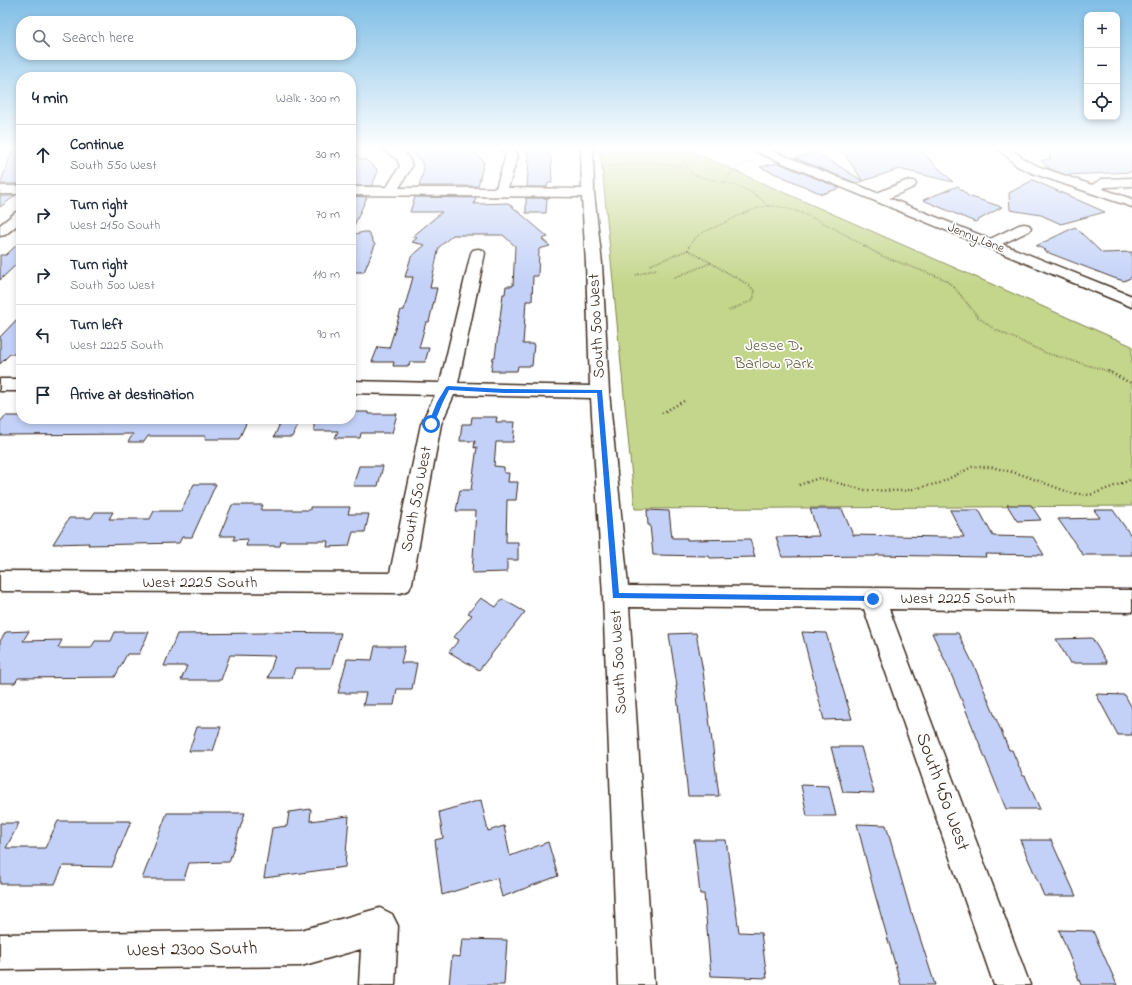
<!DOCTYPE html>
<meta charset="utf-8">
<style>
body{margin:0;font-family:"Indie Flower",sans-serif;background:#f6f6f7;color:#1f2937}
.controls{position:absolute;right:12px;top:12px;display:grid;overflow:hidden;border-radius:8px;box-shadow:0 2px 6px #0003}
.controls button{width:36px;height:36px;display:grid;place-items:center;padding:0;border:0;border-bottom:1px solid #e0e1e3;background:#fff;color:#1f2937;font:20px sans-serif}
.stop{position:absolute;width:12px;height:12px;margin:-9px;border:3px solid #1a73e8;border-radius:50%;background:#fff}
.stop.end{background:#1a73e8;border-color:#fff;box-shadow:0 1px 4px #0008}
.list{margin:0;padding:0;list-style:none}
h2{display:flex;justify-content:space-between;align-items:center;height:52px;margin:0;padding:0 16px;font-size:17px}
h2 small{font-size:13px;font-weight:400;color:#747a83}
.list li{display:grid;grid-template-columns:26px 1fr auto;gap:12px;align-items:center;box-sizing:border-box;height:60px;padding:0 16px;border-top:1px solid #e0e1e3}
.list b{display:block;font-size:15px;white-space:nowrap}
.list p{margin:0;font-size:13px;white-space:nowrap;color:#747a83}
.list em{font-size:13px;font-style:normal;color:#747a83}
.icon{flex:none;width:22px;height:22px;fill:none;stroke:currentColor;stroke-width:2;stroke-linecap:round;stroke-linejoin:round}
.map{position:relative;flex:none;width:1132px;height:985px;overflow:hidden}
.search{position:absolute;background:#fff;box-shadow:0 2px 6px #0003;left:16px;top:16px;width:340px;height:44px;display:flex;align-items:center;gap:10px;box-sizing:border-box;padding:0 14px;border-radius:16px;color:#747a83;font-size:15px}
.panel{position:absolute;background:#fff;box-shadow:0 2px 6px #0003;left:16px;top:72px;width:340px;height:352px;border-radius:16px}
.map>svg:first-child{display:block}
</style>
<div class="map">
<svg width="1132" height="985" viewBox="0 0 1132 985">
<rect width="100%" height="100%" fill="#fff"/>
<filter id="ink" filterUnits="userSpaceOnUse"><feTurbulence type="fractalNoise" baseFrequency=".025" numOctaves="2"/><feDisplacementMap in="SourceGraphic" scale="8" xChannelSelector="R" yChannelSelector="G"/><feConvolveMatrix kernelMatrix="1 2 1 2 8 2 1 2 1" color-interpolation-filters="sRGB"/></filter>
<g filter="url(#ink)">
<!-- green -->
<path fill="#c4d68b" stroke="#808054" d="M600 147H681L1132 346V506L635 509Z"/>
<!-- building -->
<path fill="#c3d1f8" stroke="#3b2a1e" d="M14 147H21V184H0Z
M404 147H427L433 151 471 147 484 162 478 186H419L424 170 420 158Z
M546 147 551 157 552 183H548L547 187H527L529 157 525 148Z
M351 148 361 160 365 159 377 169V174L372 186H351Z
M840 148H918L953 182 899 169 863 181Z
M1049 148H1132V172L1066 175 1050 169 1041 161 1050 159Z
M816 152 863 181 856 183 795 158Z
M778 163 840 188 822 194 760 167Z
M1033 180 1105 212 1061 224 1041 215 1010 210 1009 193Z
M958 186 968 196 1002 207 975 222 923 200Z
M0 196H15L0 207Z
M351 196 367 197 351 232Z
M415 197 476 198 474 204 508 203 548 237 542 239 550 246 539 249 538 276H533L532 301H526L523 344H534L532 366H518L517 371H491L493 357H495L503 294H505L506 286H513L515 246 503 235H453L439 247 430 288H437L429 322H426L419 348H429L425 362H410L409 366H393L394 362H372L378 347 389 348 401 310H404L413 277H405L411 257 425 245 412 242 417 238 412 237 442 212H410Z
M526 198H547L546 213H526Z
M1075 227 1102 253 1132 252V277L1124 281 1114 278 1044 251 1046 250 1036 246Z
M364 232H368L375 245 364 272H351V235Z
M21 241V260L0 280V255H6Z
M21 315V347L15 354H10L0 364V337Z
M351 412H368V414H397L392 433H361L360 438H335L338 431H314V419H351Z
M5 416H21V419H248L239 439H205L206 436H148L144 442H128L133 434 0 435V422Z
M472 417H497L496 422H515L513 442H496L494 466 504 467V473H509L508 482H518L516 500H507L506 542H518V560H507V572L472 573 476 511H456L460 490H471L477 447 474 448 475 441H460L462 424H471Z
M282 419H300L292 437H274Z
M359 466H383L378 486H353Z
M194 484H216L192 537H182L179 543 88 545 89 543 53 544 69 518H91L95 512H113L109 519H150L154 511H181Z
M232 505H263L261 510H310V507H350L348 514H369L365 532H353L349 546 327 547 328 541H281L280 546H246L248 539 233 540 235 536H219Z
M1007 505H1031L1041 520 1017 521Z
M810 509H842L853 535 941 537H964L950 510H979L993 536 1033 537 1044 555 985 554 986 557 876 555V556L782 557 776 537 819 536Z
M647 510 669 511 672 538H687V540L750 539 755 557 710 558 709 556 653 555 650 525H648Z
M1094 510H1113L1132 537V555H1083L1058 519 1100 518Z
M481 598 496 607 502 599 525 612 479 670 449 652 459 640 454 637 472 615 468 613Z
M29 631 23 641 62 640 58 648H91L95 641H111L115 632H149L139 654H127L115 677 18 678 15 683H0V641L6 632Z
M265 632 341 633 331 668H295L292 678H268L275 656 230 655 221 680H181L187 666H164L177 634 265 633Z
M802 632 826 633 852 719 824 720Z
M696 633 703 671 719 796H688L676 686H677L669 634Z
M932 633H958L975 668 1009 750H1012L1023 776H1025L1040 809H1006L949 669Z
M1092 638 1107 663H1070L1056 639Z
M375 646H405L401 663H417L412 689H397L394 705H363L366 693H338L347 659 372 660Z
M1096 694 1125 695 1132 708V735H1118Z
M197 727H221L213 751H189Z
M831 747H861L874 793 843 792Z
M801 785 829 786 836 816H807Z
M481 800 488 831 504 826 510 856 548 842 558 876 502 897 497 878 442 895 435 840 443 838 439 812Z
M311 809 310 821 349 816 345 867 264 878 272 828 287 826 289 812Z
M167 813H245L229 862 189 863 184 879H142Z
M58 821H131L112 867 63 866 55 884H0V823H19L6 848H45Z
M857 824 886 825 911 913H912L935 985H901L874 891Z
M694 840H726L739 932 761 933 767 978 711 976 704 894H700Z
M1020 840H1051L1076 896H1044Z
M1059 930 1093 931 1117 985H1081Z
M462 939 507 940 504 985H449L452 956 460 957Z"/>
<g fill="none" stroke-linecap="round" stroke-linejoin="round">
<!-- minor casing -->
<g stroke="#3b2a1e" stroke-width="3">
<path id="minor" d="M379 147C394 146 408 150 412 166L399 188H496L506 155 500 147H512L518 155 508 188 582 189 581 147H593L594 193 602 264 609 392 628 586 1132 590V612L889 609 1030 985H994L864 609 629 607 654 985H618L603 596 591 398 454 395 441 424 412 583 409 590 400 593 0 591V571L390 573 421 424 435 395 351 393V381L440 383 471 253 473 250 478 249 483 250 485 253 458 383 590 386 586 264 582 197 351 195V187H387L400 166 397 159Z
M747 147H763L877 193 906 181H914L916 184 914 187 889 198 990 239 1019 225 1024 224 1029 225 1031 228 1029 231 1002 244 1132 296V307L749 149Z
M996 147H1009L1025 160 1040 167 1092 185 1102 179 1132 178V186L1105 187 1103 189 1132 199V207L1032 173 1017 166Z
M0 186H21V194H0Z
M21 211V222L5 235 0 236V225L16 212Z
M0 379H21V391H0Z
M380 908 392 914 398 926 395 985H359L361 949 301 966 0 970V934L301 930Z"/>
</g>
<!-- path-far2 -->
<path stroke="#3b2a1e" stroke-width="1.5" stroke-dasharray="0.5 2" stroke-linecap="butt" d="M654 147 685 161 691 174C718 183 748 183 768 206
M601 167 650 163 688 167
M724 182 736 167 755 160
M689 247C694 234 709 230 720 225 732 219 755 207 768 206 795 204 843 233 866 247"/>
<!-- path-far1 -->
<path stroke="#3b2a1e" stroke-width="2" stroke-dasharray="0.5 2" stroke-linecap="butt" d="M864 246 882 256 944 279 954 287 978 317 994 329 1046 353 1111 372
M711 263 747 284 755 291 753 300 728 311
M650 265 688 250
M636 275 656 269
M673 278 711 263 688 250 689 246"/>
<!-- path -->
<path stroke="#3b2a1e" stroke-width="2.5" stroke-dasharray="1 3" stroke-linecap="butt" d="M1108 371 1132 384
M662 413 684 401
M799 485 819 478 864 490 904 491 940 483 972 467H991L1020 474 1071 493 1090 495 1128 481 1132 478"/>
<!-- minor -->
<use href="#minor" fill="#fff" fill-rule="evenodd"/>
</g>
</g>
<!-- sky -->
<linearGradient id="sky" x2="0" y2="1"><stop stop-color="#80bee6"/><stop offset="0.52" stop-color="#fff"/><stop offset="1" stop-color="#fff" stop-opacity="0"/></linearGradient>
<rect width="1132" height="285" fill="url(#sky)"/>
<!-- route -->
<path fill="#1a73e8" d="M448 386 504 389 602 390 619 593 873 596 876 597V601L613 598 597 393H504L449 390 443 402 434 424 429 426 428 424 437 402 446 387Z"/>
<g text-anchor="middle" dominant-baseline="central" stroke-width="3.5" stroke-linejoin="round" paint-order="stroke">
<!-- far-street labels -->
<g font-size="13" fill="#3b2a1e" stroke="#fff">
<text transform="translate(976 238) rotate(22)">Jenny Lane</text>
</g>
<!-- street labels -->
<g font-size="16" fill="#3b2a1e" stroke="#fff">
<text transform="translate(597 326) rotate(-93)">South 500 West</text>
<text transform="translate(417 499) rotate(-79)">South 550 West</text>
<text x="200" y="583">West 2225 South</text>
<text x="958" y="599">West 2225 South</text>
<text transform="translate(619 662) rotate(-93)">South 500 West</text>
</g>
<!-- park labels -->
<g font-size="16" fill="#645e3f" stroke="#fff">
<text x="774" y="346">Jesse D.<tspan x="774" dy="18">Barlow Park</tspan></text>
</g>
<!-- near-street labels -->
<g font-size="19" fill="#3b2a1e" stroke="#fff">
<text transform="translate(942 792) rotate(70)">South 450 West</text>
<text transform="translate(192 950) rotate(-1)">West 2300 South</text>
</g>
</g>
</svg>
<div class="controls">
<button>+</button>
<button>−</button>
<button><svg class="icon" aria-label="locate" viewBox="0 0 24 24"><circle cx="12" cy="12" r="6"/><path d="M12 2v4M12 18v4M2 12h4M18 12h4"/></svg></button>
</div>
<div class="stop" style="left:431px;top:424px"></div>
<div class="stop end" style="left:873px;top:599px"></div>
<div class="search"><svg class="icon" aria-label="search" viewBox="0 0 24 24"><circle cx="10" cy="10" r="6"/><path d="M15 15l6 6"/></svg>Search here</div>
<section class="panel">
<h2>4 min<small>Walk · 300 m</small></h2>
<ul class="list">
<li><svg class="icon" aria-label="ahead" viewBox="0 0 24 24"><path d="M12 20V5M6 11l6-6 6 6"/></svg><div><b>Continue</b><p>South 550 West</p></div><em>30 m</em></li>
<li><svg class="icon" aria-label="right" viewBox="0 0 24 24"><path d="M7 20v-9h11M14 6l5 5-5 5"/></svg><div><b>Turn right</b><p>West 2150 South</p></div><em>70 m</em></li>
<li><svg class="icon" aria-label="right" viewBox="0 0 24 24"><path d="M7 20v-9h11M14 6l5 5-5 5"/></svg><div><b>Turn right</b><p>South 500 West</p></div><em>110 m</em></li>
<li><svg class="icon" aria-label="left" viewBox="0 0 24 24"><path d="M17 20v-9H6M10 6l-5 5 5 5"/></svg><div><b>Turn left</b><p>West 2225 South</p></div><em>90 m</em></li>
<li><svg class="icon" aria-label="arrive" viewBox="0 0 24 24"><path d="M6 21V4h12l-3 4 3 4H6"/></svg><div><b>Arrive at destination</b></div></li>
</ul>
</section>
</div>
